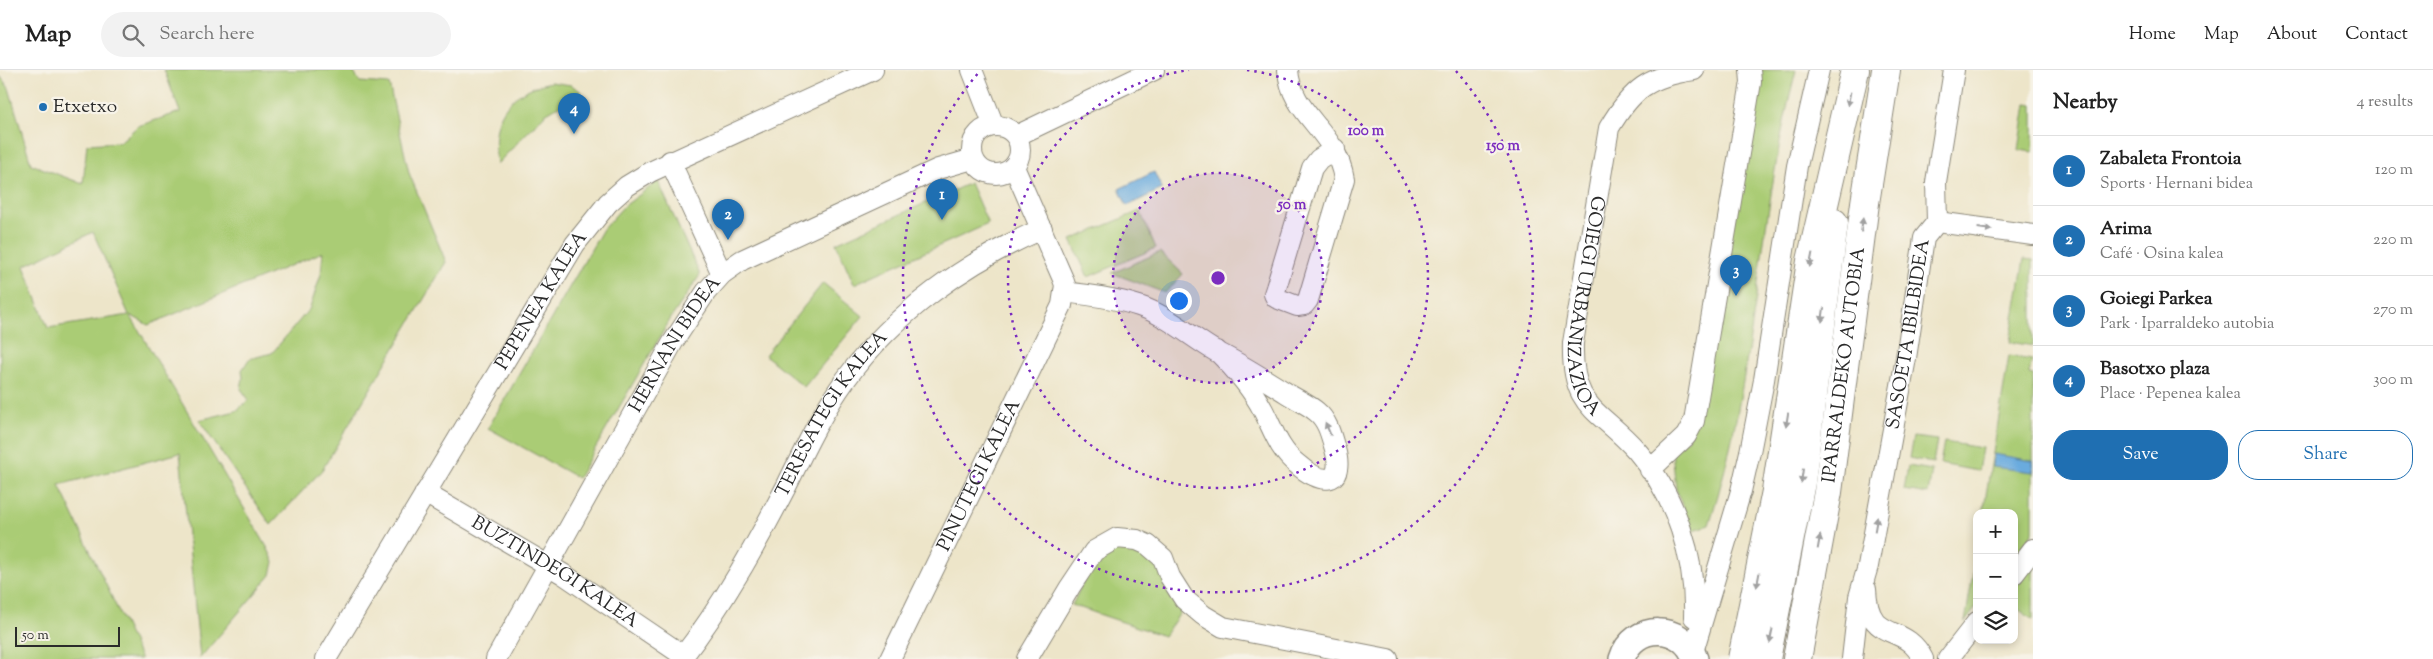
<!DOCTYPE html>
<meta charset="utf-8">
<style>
body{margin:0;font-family:"Sorts Mill Goudy",serif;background:#f2f2f2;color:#222}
.controls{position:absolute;right:15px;bottom:15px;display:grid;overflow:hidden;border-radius:10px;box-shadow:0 2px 8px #0003}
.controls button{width:45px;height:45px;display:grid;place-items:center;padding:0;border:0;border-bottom:1px solid #e0e0e0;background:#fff;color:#222;font:25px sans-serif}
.scale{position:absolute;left:15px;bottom:12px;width:105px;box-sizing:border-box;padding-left:5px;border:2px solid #2b2b2b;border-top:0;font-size:14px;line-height:18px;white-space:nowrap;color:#2b2b2b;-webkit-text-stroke:4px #f7f3e8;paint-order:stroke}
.you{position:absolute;left:1178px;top:230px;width:18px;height:18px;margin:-12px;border:4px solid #fff;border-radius:50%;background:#1a73e8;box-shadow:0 0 0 8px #1a73e833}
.badge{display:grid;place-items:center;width:32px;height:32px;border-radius:50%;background:#1f6fb2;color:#fff;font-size:16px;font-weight:700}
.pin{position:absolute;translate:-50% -41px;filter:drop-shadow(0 1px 2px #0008)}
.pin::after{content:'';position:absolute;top:26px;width:18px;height:15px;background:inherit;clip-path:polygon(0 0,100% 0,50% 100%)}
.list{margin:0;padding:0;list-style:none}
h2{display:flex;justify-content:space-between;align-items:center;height:65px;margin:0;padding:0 20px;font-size:21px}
h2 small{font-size:16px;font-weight:400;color:#767676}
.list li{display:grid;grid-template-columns:32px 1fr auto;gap:15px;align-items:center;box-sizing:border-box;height:70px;padding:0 20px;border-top:1px solid #e0e0e0}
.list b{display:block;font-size:19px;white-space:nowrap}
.list p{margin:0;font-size:16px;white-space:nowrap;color:#767676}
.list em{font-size:16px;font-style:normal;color:#767676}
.actions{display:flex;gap:10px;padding:15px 20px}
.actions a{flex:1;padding:11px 0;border:1px solid #1f6fb2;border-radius:20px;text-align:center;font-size:18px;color:#1f6fb2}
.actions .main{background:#1f6fb2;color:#fff}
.icon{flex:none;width:28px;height:28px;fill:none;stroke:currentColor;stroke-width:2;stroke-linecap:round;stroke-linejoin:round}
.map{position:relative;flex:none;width:2033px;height:589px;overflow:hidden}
header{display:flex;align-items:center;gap:30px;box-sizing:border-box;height:70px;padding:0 25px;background:#fff;border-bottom:1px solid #e0e0e0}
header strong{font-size:24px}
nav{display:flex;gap:28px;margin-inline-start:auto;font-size:18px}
.search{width:350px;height:45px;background:#f2f2f2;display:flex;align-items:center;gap:12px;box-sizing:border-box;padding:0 18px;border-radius:28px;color:#767676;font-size:19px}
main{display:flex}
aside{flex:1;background:#fff}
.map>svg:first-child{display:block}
</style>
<header>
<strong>Map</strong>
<div class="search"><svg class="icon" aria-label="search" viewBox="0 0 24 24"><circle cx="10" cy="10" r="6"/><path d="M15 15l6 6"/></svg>Search here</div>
<nav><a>Home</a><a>Map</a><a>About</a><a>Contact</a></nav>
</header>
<main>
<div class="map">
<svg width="2033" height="589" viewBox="0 0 2033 589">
<rect width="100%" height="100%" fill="#f7f3e8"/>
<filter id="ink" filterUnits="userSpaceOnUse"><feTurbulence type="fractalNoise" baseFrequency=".02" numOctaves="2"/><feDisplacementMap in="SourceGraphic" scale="10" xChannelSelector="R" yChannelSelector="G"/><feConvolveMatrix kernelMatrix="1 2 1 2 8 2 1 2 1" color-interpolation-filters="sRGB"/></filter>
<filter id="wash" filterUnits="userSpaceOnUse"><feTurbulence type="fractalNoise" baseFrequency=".0096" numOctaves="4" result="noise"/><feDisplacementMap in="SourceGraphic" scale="20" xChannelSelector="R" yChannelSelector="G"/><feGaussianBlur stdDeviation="1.12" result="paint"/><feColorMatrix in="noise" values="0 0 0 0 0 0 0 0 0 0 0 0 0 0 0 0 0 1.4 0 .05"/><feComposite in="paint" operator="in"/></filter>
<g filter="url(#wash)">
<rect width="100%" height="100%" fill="#ede5c9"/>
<!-- green -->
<path fill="#aacc75" stroke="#6a7c50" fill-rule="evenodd" d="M164 0H352L360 12 389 14 409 103 446 192 322 400 271 455 199 350 236 341 249 330 241 319 243 308 242 300 249 289 272 283 310 238 321 204 323 182 148 255 130 245 267 477 274 492 271 505 200 588 180 383 59 415 141 589H0V6L9 18 31 94 83 114 87 74 120 72 138 56 180 42ZM93 162 129 245 48 258 24 196Z
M1754 0H1796C1757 150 1757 307 1709 455L1694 460 1691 459 1676 419 1672 381 1689 368Z
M551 12 571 15 582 22 545 44 497 94C490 49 505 22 551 12Z
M2026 34 2033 35V82L2019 80Z
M658 111 700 205 671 248 578 408 488 358 603 159 623 137Z
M970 113 988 154 854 214 836 173Z
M1140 141 1156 178 1088 207 1071 170Z
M1160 182 1183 204 1165 223 1112 203Z
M2024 189 2033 190V276L2010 272Z
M823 213 863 246 804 317 765 285Z
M2009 286 2032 290 2029 304 2033 305V462L2014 487V443H1983Z
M1913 367 1937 370 1933 393 1909 388Z
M1944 372 1982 378 1978 401 1940 394Z
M1908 396 1932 400 1928 424 1904 420Z
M1123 476 1138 479 1151 487 1185 536 1164 566 1072 535 1094 490Z
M1977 480V536L1965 552Z
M2033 496V550L2014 536V519Z"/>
<!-- water -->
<path fill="#6aabde" stroke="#4a6b84" d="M1154 102 1162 119 1127 136 1119 119Z
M1994 384 2033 391V402L1992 397Z"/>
</g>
<g filter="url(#ink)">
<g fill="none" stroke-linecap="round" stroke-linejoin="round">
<!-- minor casing -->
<g stroke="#8c887a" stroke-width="22">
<g id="minor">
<path d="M972 0 994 56"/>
<path d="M1288 0C1291 45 1336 60 1344 109L1308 230 1304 235 1297 236 1276 228 1274 224 1276 218 1312 98 1319 89 1335 79"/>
<path id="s1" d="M1694 0C1649 6 1632 19 1609 58L1573 273C1571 340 1599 338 1637 381 1676 426 1696 489 1694 547"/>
<circle cx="996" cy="80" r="24"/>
<path d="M1016 66 1154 0"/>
<path d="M670 91 722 204"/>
<path d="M1937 152 2033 165"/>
<path d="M1064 222C1089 225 1115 228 1139 236 1167 245 1191 267 1217 282 1241 294 1262 308 1285 322 1295 329 1308 334 1317 342 1328 351 1331 366 1335 379 1346 418 1319 414 1297 394 1279 380 1273 359 1263 340 1251 317 1235 299 1217 281"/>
<path d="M1650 400 1686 366 1694 351 1751 12 1750 0"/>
<path id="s2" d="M425 423 563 504 684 586"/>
<path d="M2014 504 2033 479"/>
<path d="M1866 519C1868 576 1904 550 1923 589"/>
<path d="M1693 582 1741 421 1750 382 1764 310 1797 96 1819 0"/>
<path id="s3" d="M326 589 575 174 608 133 627 116 650 102 873 0"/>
<path id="s4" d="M496 589 673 272 706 222 722 204 742 190 938 99 973 89"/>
<path id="s5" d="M681 589C723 535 756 475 787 415 805 378 822 342 846 309 895 242 966 192 1042 159"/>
<path id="s6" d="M890 589 1062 235 1065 215 1063 209 1014 97"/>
<path d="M1027 589 1070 517 1094 481 1117 468 1137 470 1148 475 1163 488 1170 507 1184 529 1203 545 1223 557 1388 589"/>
<path id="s7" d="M1852 589 1859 527 1868 496 1906 288 1924 168 1937 152 1936 112 1954 0"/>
<path d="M1948 589 1977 552"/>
</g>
</g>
<!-- major casing -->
<g stroke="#8c887a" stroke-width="28">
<path id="major" d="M1622 589C1633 552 1684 553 1695 589"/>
</g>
<!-- highway casing -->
<g stroke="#8c887a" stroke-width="30">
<g id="highway">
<path d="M1742 589 1776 421 1811 191 1855 0"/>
<path d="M1766 589 1801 412 1834 153"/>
<path id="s8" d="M1797 589 1828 422 1865 133 1886 0"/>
</g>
</g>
<!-- minor -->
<use href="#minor" stroke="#fff" stroke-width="20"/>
<!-- major -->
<use href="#major" stroke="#fff" stroke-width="25"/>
<!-- highway -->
<use href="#highway" stroke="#fff" stroke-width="28"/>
</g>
<!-- one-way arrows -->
<defs><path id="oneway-solid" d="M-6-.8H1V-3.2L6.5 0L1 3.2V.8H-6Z" transform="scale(1.25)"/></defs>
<g fill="#a0a0a0">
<use href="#oneway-solid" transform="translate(1849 29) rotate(101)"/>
<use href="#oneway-solid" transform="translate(1862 155) rotate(-83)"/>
<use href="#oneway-solid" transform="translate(1985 159) rotate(7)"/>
<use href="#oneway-solid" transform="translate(1811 190) rotate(101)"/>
<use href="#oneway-solid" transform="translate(1823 245) rotate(98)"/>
<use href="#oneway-solid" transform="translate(1787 350) rotate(99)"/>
<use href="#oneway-solid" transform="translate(1328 359) rotate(-113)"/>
<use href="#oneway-solid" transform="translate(1802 406) rotate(98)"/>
<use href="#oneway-solid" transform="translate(1876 454) rotate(-80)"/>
<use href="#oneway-solid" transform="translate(1819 472) rotate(-80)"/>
<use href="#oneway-solid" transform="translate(1758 510) rotate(101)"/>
<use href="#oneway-solid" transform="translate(1771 566) rotate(102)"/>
</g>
</g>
<!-- distance rings -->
<circle cx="1218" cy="208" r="105" fill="#7b2cbf" fill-opacity=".12"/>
<g fill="none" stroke="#7b2cbf" stroke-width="2.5" stroke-dasharray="2.5 5">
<circle cx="1218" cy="208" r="105"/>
<path d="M1247 0A210 210 0 1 1 1189 0"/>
<path d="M1456 1A315 315 0 1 1 980 1"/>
</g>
<!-- markers -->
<circle fill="#1f6fb2" stroke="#f7f3e8" stroke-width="2" cx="43" cy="37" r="5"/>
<g text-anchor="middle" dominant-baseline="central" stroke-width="4.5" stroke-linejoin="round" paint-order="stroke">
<!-- poi labels -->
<g font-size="19" fill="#2b2b2b" stroke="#f7f3e8" text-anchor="start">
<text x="53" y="37">Etxetxo</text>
</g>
<!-- street labels -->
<g font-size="19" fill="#2b2b2b" stroke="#f7f3e8">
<text stroke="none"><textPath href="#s3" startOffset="418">PEPENEA KALEA</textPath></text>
<text stroke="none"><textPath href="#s1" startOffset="290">GOIEGI URBANIZAZIOA</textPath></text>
<text stroke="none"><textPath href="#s7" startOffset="330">SASOETA IBILBIDEA</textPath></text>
<text stroke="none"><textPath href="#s4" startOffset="362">HERNANI BIDEA</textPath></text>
<text stroke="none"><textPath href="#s8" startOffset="298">IPARRALDEKO AUTOBIA</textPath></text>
<text stroke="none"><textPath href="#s5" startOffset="288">TERESATEGI KALEA</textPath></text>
<text stroke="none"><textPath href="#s6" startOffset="204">PINUTEGI KALEA</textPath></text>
<text stroke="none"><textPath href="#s2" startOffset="152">BUZTINDEGI KALEA</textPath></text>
</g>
</g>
<circle cx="1218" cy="208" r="8" fill="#7b2cbf" stroke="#f7f3e8" stroke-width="2.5"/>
<g font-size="15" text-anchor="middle" font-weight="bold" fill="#7b2cbf" stroke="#f7f3e8" stroke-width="4.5" stroke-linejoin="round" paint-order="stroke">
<text x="1366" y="65">100 m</text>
<text x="1503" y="80">150 m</text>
<text x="1292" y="139">50 m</text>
</g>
</svg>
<div class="controls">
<button>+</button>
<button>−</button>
<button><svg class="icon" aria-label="layers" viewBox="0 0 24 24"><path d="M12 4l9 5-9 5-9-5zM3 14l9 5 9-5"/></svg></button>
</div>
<div class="scale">50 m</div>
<div class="you"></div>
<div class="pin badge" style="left:942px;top:150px">1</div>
<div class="pin badge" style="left:728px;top:170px">2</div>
<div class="pin badge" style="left:1736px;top:226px">3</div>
<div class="pin badge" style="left:574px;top:64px">4</div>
</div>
<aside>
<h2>Nearby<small>4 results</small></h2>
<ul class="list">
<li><span class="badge">1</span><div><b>Zabaleta Frontoia</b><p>Sports · Hernani bidea</p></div><em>120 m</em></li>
<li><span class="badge">2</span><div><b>Arima</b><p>Café · Osina kalea</p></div><em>220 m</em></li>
<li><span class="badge">3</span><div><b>Goiegi Parkea</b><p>Park · Iparraldeko autobia</p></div><em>270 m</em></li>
<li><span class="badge">4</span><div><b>Basotxo plaza</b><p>Place · Pepenea kalea</p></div><em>300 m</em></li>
</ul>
<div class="actions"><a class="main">Save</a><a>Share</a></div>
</aside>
</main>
